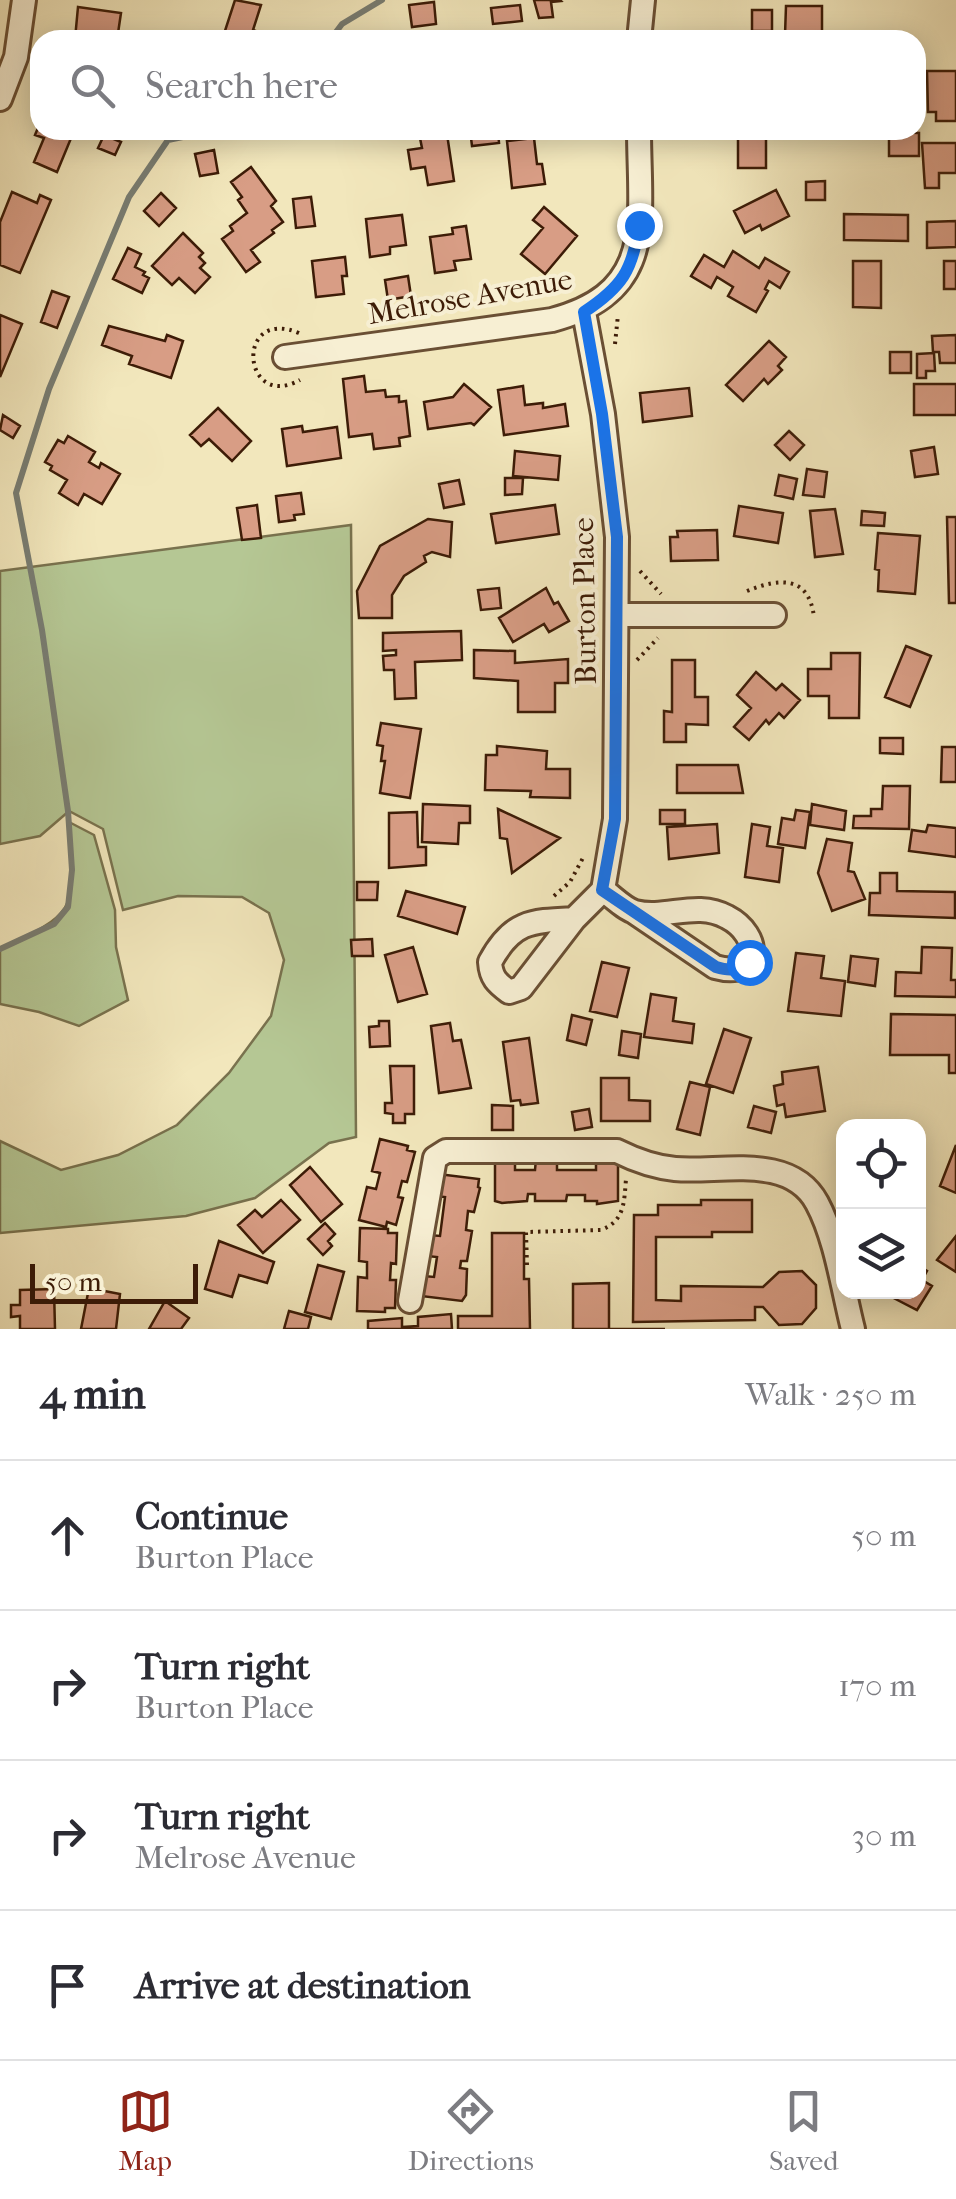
<!DOCTYPE html>
<meta charset="utf-8">
<style>
body{margin:0;font-family:"IM FELL French Canon",serif;background:#f2f2f3;color:#2b2b33}
.controls{position:absolute;right:30px;bottom:30px;display:grid;overflow:hidden;border-radius:20px;box-shadow:0 5px 25px #0003}
.controls button{width:90px;height:90px;display:grid;place-items:center;padding:0;border:0;border-bottom:2px solid #e1e1e2;background:#fff;color:#2b2b33;font:50px sans-serif}
.scale{position:absolute;left:30px;bottom:25px;width:168px;box-sizing:border-box;padding-left:10px;border:5px solid #3d1c07;border-top:0;font-size:28px;line-height:35px;white-space:nowrap;color:#3d1c07;-webkit-text-stroke:8px #f7efd3;paint-order:stroke}
.stop{position:absolute;width:30px;height:30px;margin:-22px;border:8px solid #1a73e8;border-radius:50%;background:#fff}
.stop.end{background:#1a73e8;border-color:#fff;box-shadow:0 2px 10px #0008}
.list{margin:0;padding:0;list-style:none}
h2{display:flex;justify-content:space-between;align-items:center;height:130px;margin:0;padding:0 40px;font-size:42px}
h2 small{font-size:32px;font-weight:400;color:#7c7c81}
.list li{display:grid;grid-template-columns:65px 1fr auto;gap:30px;align-items:center;box-sizing:border-box;height:150px;padding:0 40px;border-top:2px solid #e1e1e2}
.list b{display:block;font-size:38px;white-space:nowrap}
.list p{margin:0;font-size:32px;white-space:nowrap;color:#7c7c81}
.list em{font-size:32px;font-style:normal;color:#7c7c81}
.icon{flex:none;width:55px;height:55px;fill:none;stroke:currentColor;stroke-width:2;stroke-linecap:round;stroke-linejoin:round}
.map{position:relative;flex:none;width:956px;height:1329px;overflow:hidden}
.search{position:absolute;background:#fff;box-shadow:0 5px 25px #0003;left:30px;right:30px;top:30px;height:110px;display:flex;align-items:center;gap:25px;box-sizing:border-box;padding:0 35px;border-radius:30px;color:#7c7c81;font-size:38px}
.sheet{height:730px;background:#fff}
nav{display:flex;justify-content:space-around;align-items:center;box-sizing:border-box;height:140px;border-top:2px solid #e1e1e2;background:#fff;font-size:28px;color:#7c7c81}
nav a{display:grid;justify-items:center;gap:5px}
nav .on{color:#8f2418}
.map>svg:first-child{display:block}
</style>
<div class="map">
<svg width="956" height="1329" viewBox="0 0 956 1329">
<rect width="100%" height="100%" fill="#f2e7bc"/>
<filter id="stains"><feTurbulence type="fractalNoise" baseFrequency=".002" numOctaves="4"/><feColorMatrix values="0 0 0 0 .2 0 0 0 0 .09 0 0 0 0 .02 0 0 0 .5 -.17"/></filter>
<radialGradient id="worn" r=".72"><stop offset=".6" stop-color="#630" stop-opacity="0"/><stop offset="1" stop-color="#630" stop-opacity=".3"/></radialGradient>
<!-- green -->
<path fill="#b5c794" stroke="#79724e" stroke-width="2.5" d="M351 525 356 1137 329 1143 255 1198 186 1216 0 1233V1141L61 1170 118 1155 177 1125 229 1073 271 1016 284 960 269 913 242 897 178 896 123 910 103 829 69 811 40 836 0 844V571Z
M69 822 94 835 115 910 116 947 128 1000 79 1026 39 1012 0 1004V949C81 911 74 910 69 822Z"/>
<g fill="none" stroke-linecap="round" stroke-linejoin="round">
<!-- stream -->
<path stroke="#787d73" stroke-width="6" d="M330 40 342 24 382 0
M0 949 54 924 68 907 72 870 68 811 42 630 16 493 49 389 129 197 168 140 217 130"/>
</g>
<!-- building -->
<path fill="#d89d85" stroke="#3d1c07" stroke-width="2.5" d="M235 0 261 5 253 30 261 33 259 40H222Z
M534 0H560L561 1 551 2 553 17 539 18Z
M434 2 436 24 412 27 409 5Z
M520 5 522 21 493 24 491 8Z
M786 6H822V35H785Z
M78 7 121 13 117 40 75 39Z
M752 10H772V31H752Z
M927 71H956V121H936V112H928Z
M40 123V130L74 131 57 172 34 162 44 138 35 135Z
M470 130H498L499 143 472 146Z
M738 130H766V168H738Z
M889 132 919 133V156H889Z
M447 134 454 181 428 185 425 167 411 169 408 150 422 148 420 138Z
M104 135 121 142 115 155 98 148Z
M534 138 537 164H542L545 184 512 188 507 141Z
M922 143H956V173H939V188H925Z
M214 150 218 173 200 176 195 154Z
M251 167 276 201 271 206 283 222 272 230 274 233 251 250 260 262 246 272 222 239 233 231 230 226 247 213 238 200 242 197 231 182Z
M825 181V200H806V182Z
M776 190 789 216 762 230 760 225 745 233 734 211Z
M12 192 37 203 40 195 51 200 20 273 0 265V222Z
M161 193 176 208 159 226 144 211Z
M311 197 315 226 296 228 293 199Z
M544 207 577 236 545 274 521 254 543 228 533 220Z
M844 214 908 215V241L844 240Z
M402 215 406 245 390 247V254L370 257 366 219Z
M956 221V247L927 248V222Z
M466 226 471 259 454 261 456 270 435 273 430 237 453 234 452 228Z
M183 233 203 253 199 257 205 263 200 268 210 277 195 293 179 278 172 285 152 266Z
M128 248 141 254 135 267 145 272 143 275 149 278 142 293 113 279Z
M733 251 759 268 765 258 789 272 780 288 769 281 765 289 768 291 756 312 728 296 733 287 717 277 711 288 691 276 704 255 724 267Z
M345 257 347 276H342L344 294 316 297 312 261Z
M853 261H881V308L853 307Z
M944 261H956V289H944Z
M408 276 411 296 388 300 385 280Z
M52 291 69 297 57 328 41 322Z
M0 315 22 324 0 377Z
M109 326 165 341 167 335 183 341 171 378 129 364 132 356 102 345Z
M956 335V363H940L939 352H933L932 336Z
M769 341 786 357 778 366 782 370 768 384 764 379 743 401 726 385Z
M890 352H911V373H890Z
M934 353 935 371H926V378H917V354Z
M364 376 366 392 385 390 386 397 399 396V402L406 401 410 436 399 438 400 446 374 449 372 434 349 437 343 379Z
M464 384 491 407 474 425 471 423 428 429 424 402 453 397Z
M914 384H956V415H914Z
M523 386 525 405 543 403V408L565 404 568 426 504 435 498 390Z
M689 388 692 416 643 422 640 393Z
M218 408 251 441 232 461 209 439 201 446 190 435Z
M3 415 20 426 13 438 0 430Z
M302 426 303 432 337 427 341 458 287 466 282 429Z
M789 431 804 445 790 460 775 445Z
M68 436 95 452 89 462 99 468 101 463 120 474 102 504 84 494 78 505 59 493 67 480 50 470 52 466 45 462 58 440 64 443Z
M934 447 938 474 915 477 911 451Z
M515 451 560 456 558 480 513 476Z
M807 469 827 472 824 497 803 495Z
M779 475 797 479 793 499 775 495Z
M505 478H523L522 494 505 495Z
M459 480 464 504 444 508 439 484Z
M301 493 304 514 294 515 295 520 279 522 276 496Z
M257 505 261 538 242 540 237 508Z
M555 505 559 534 496 543 491 514Z
M739 506 783 513 778 543 734 536Z
M835 509 843 554 815 557 810 511Z
M862 511 885 513 884 526 861 525Z
M947 517H956V603H949Z
M428 519 452 522 450 557 432 552 424 556 426 562 404 576 392 595V618H359L357 591 380 546Z
M717 530 718 560 671 561 670 537H678L677 531Z
M878 533 920 536 915 594 878 591 879 570 875 569Z
M499 588 501 608 481 610 478 590Z
M546 588 554 604 558 602 569 621 549 632 544 624 513 642 499 618Z
M461 631 462 660 415 662 416 698 395 699 394 670H384L383 656 396 655V650L383 651V633Z
M906 646 931 656 910 707 885 697Z
M474 650 515 651V663L568 659V683H555V712H518V681L474 678Z
M831 653H860L859 718H829V696H808V669H831Z
M672 660H695V697H708V725L686 724V742H664V711L672 712Z
M756 672 776 690 782 684 800 700 784 718 779 713 769 724 766 720 749 740 734 727 751 708 737 695Z
M381 723 421 729 410 798 380 793 385 761H381L383 746 377 745Z
M880 738H903V754L880 753Z
M497 746 547 751 546 769H570V798L530 797 531 791 485 790 486 755H497Z
M942 747H956V782H941Z
M677 765H738L743 793H677Z
M883 786H910L909 829 853 828 854 816H871V809H882Z
M423 804 470 806V823H459L458 844 422 842Z
M812 804 846 811 844 830 810 825Z
M498 809 560 838 512 873 507 839 500 838Z
M660 810H685V824H660Z
M796 810 810 812 805 848 778 844 782 818 794 820Z
M417 812 418 847H426V865L389 868V813Z
M717 824 719 853 669 859 667 827Z
M752 824 770 827 767 846 783 848 779 882 745 877Z
M928 825 956 828V857L909 851 912 830 926 832Z
M827 839 852 843 848 871 854 872 865 899 832 911 818 873Z
M880 873H897V891L955 892V918L869 915 870 893H880Z
M357 882H378L377 900H357Z
M406 891 465 907 457 934 398 916Z
M372 939 373 956H352L351 940Z
M413 947 427 994 398 1002 385 955Z
M922 947 952 948 951 980H956V997L895 996 896 972 921 973Z
M796 953 824 956 821 978 845 981 841 1016 788 1011Z
M851 956 878 959 875 986 848 982Z
M602 962 629 968 617 1017 590 1011Z
M651 994 676 998 673 1021 694 1024 692 1043 644 1037Z
M891 1014 956 1015V1073H949V1055H890Z
M572 1015 592 1020 586 1045 567 1040Z
M379 1021H389L390 1046 370 1047 369 1027 379 1026Z
M450 1023 453 1041 461 1040 471 1088 439 1093 431 1026Z
M724 1029 751 1038 733 1093 706 1084Z
M622 1031 641 1034 638 1058 619 1055Z
M529 1038 538 1103 521 1105 520 1100 511 1101 503 1042Z
M390 1066H414V1114H405V1123H393V1114L385 1113V1103H392Z
M818 1067 825 1111 786 1117 784 1104 777 1106 774 1086 783 1084 782 1072Z
M601 1078H629V1100L650 1101V1121H601Z
M690 1082 710 1087 700 1135 677 1129Z
M492 1105 513 1106V1130H492Z
M754 1106 776 1112 771 1133 748 1127Z
M589 1109 592 1127 575 1130 572 1112Z
M380 1139 408 1146 407 1150 415 1152 407 1182 402 1181 398 1197 403 1198 396 1225 387 1222 386 1227 359 1220 367 1187 376 1189 380 1173 372 1171Z
M956 1145V1193L940 1186Z
M495 1159H515V1170H535L536 1159H557V1170H596V1159L618 1160V1201L597 1204V1201H585V1195H567L566 1201H535V1194H528L527 1201 502 1203 495 1201Z
M310 1167 342 1204 321 1222 290 1185Z
M438 1174 479 1179 478 1187 480 1188 474 1212 468 1211 466 1230 472 1231 467 1261H461L460 1268 467 1269 466 1295 462 1301 421 1296 424 1276 434 1277 437 1257 427 1256 430 1235 440 1236 445 1197 435 1196Z
M281 1200 300 1220 263 1253 238 1225 255 1210 262 1217Z
M701 1200H752V1232H712V1237H656V1300L681 1301V1286L763 1287 779 1272 802 1271 816 1285V1308L802 1324 779 1325 763 1307H755V1320L633 1322 634 1215H658V1205H701Z
M325 1223 335 1234 328 1241 332 1246 323 1255 308 1239Z
M360 1228 388 1229V1233H397L396 1264 391 1263 390 1280H396L395 1308H385V1312L357 1311 358 1277 367 1278V1262L359 1261Z
M492 1233H524V1279H529L530 1329H458V1316H492Z
M956 1236V1272L937 1260Z
M219 1241 274 1262 267 1283 239 1275 232 1297 205 1289Z
M318 1265 344 1272 331 1319 305 1312Z
M918 1265 927 1271 922 1280 932 1286 917 1310 882 1292H918Z
M609 1283V1329H665H573V1284Z
M89 1288 120 1294 116 1329H81Z
M54 1289 55 1329H20V1316L11 1317V1305H20V1290Z
M165 1301 189 1318 181 1329H149Z
M289 1311 311 1317 308 1329H284Z
M451 1314 452 1329H368V1321L402 1318V1327L418 1326V1317Z"/>
<g fill="none" stroke-linecap="round" stroke-linejoin="round">
<!-- minor casing -->
<g stroke="#6a4f34" stroke-width="28">
<path id="minor" d="M639 40 643 0
M0 99 16 57 24 0
M584 312 603 414 617 537 615 819 603 890C612 896 624 909 635 912 666 920 696 900 727 917 762 935 762 980 715 967L634 912
M285 357 552 320C658 292 639 219 639 130
M617 615H774
M574 919C531 921 512 921 490 962 491 978 497 983 509 992L521 988 574 919 603 890
M410 1301 435 1158 446 1151H617C635 1160 655 1167 675 1169 721 1173 790 1153 817 1203 836 1238 843 1290 853 1329"/>
</g>
<!-- path -->
<path stroke="#3d1c07" stroke-width="4" stroke-dasharray="2.5 5" stroke-linecap="butt" d="M299 333C234 306 242 412 300 380
M615 344 618 315
M640 571 661 594
M747 591C779 578 809 575 814 617
M637 660 658 638
M554 896 570 882 584 856
M527 1265 526 1232 601 1230C625 1221 624 1202 626 1179"/>
<!-- minor -->
<use href="#minor" stroke="#f7efd3" stroke-width="22"/>
</g>
<g fill="none" stroke-linecap="round" stroke-linejoin="round">
<!-- route -->
<path stroke="#1a73e8" stroke-width="12" d="M639 225C633 270 622 287 584 312L602 414 617 537 615 819 602 890 716 967C729 971 737 971 749 962"/>
</g>
<g text-anchor="middle" dominant-baseline="central" stroke-width="8" stroke-linejoin="round" paint-order="stroke">
<!-- street labels -->
<g font-size="30" fill="#3d1c07" stroke="#f7efd3">
<text transform="translate(470 297) rotate(-10)">Melrose Avenue</text>
<text transform="translate(585 601) rotate(-91)">Burton Place</text>
</g>
</g>
<rect width="100%" height="100%" filter="url(#stains)"/>
<rect width="100%" height="100%" fill="url(#worn)"/>
</svg>
<div class="controls">
<button><svg class="icon" aria-label="locate" viewBox="0 0 24 24"><circle cx="12" cy="12" r="6"/><path d="M12 2v4M12 18v4M2 12h4M18 12h4"/></svg></button>
<button><svg class="icon" aria-label="layers" viewBox="0 0 24 24"><path d="M12 4l9 5-9 5-9-5zM3 14l9 5 9-5"/></svg></button>
</div>
<div class="scale">50 m</div>
<div class="stop" style="left:749px;top:962px"></div>
<div class="stop end" style="left:639px;top:225px"></div>
<div class="search"><svg class="icon" aria-label="search" viewBox="0 0 24 24"><circle cx="10" cy="10" r="6"/><path d="M15 15l6 6"/></svg>Search here</div>
</div>
<section class="sheet">
<h2>4 min<small>Walk · 250 m</small></h2>
<ul class="list">
<li><svg class="icon" aria-label="ahead" viewBox="0 0 24 24"><path d="M12 20V5M6 11l6-6 6 6"/></svg><div><b>Continue</b><p>Burton Place</p></div><em>50 m</em></li>
<li><svg class="icon" aria-label="right" viewBox="0 0 24 24"><path d="M7 20v-9h11M14 6l5 5-5 5"/></svg><div><b>Turn right</b><p>Burton Place</p></div><em>170 m</em></li>
<li><svg class="icon" aria-label="right" viewBox="0 0 24 24"><path d="M7 20v-9h11M14 6l5 5-5 5"/></svg><div><b>Turn right</b><p>Melrose Avenue</p></div><em>30 m</em></li>
<li><svg class="icon" aria-label="arrive" viewBox="0 0 24 24"><path d="M6 21V4h12l-3 4 3 4H6"/></svg><div><b>Arrive at destination</b></div></li>
</ul>
</section>
<nav>
<a class="on"><svg class="icon" aria-label="map" viewBox="0 0 24 24"><path d="M3 6l6-2 6 2 6-2v14l-6 2-6-2-6 2zM9 4v14M15 6v14"/></svg>Map</a>
<a><svg class="icon" aria-label="directions" viewBox="0 0 24 24"><path d="M12 3l9 9-9 9-9-9zM9 14v-3h6M13 9l2 2-2 2"/></svg>Directions</a>
<a><svg class="icon" aria-label="saved" viewBox="0 0 24 24"><path d="M7 4h10v16l-5-4-5 4z"/></svg>Saved</a>
</nav>
